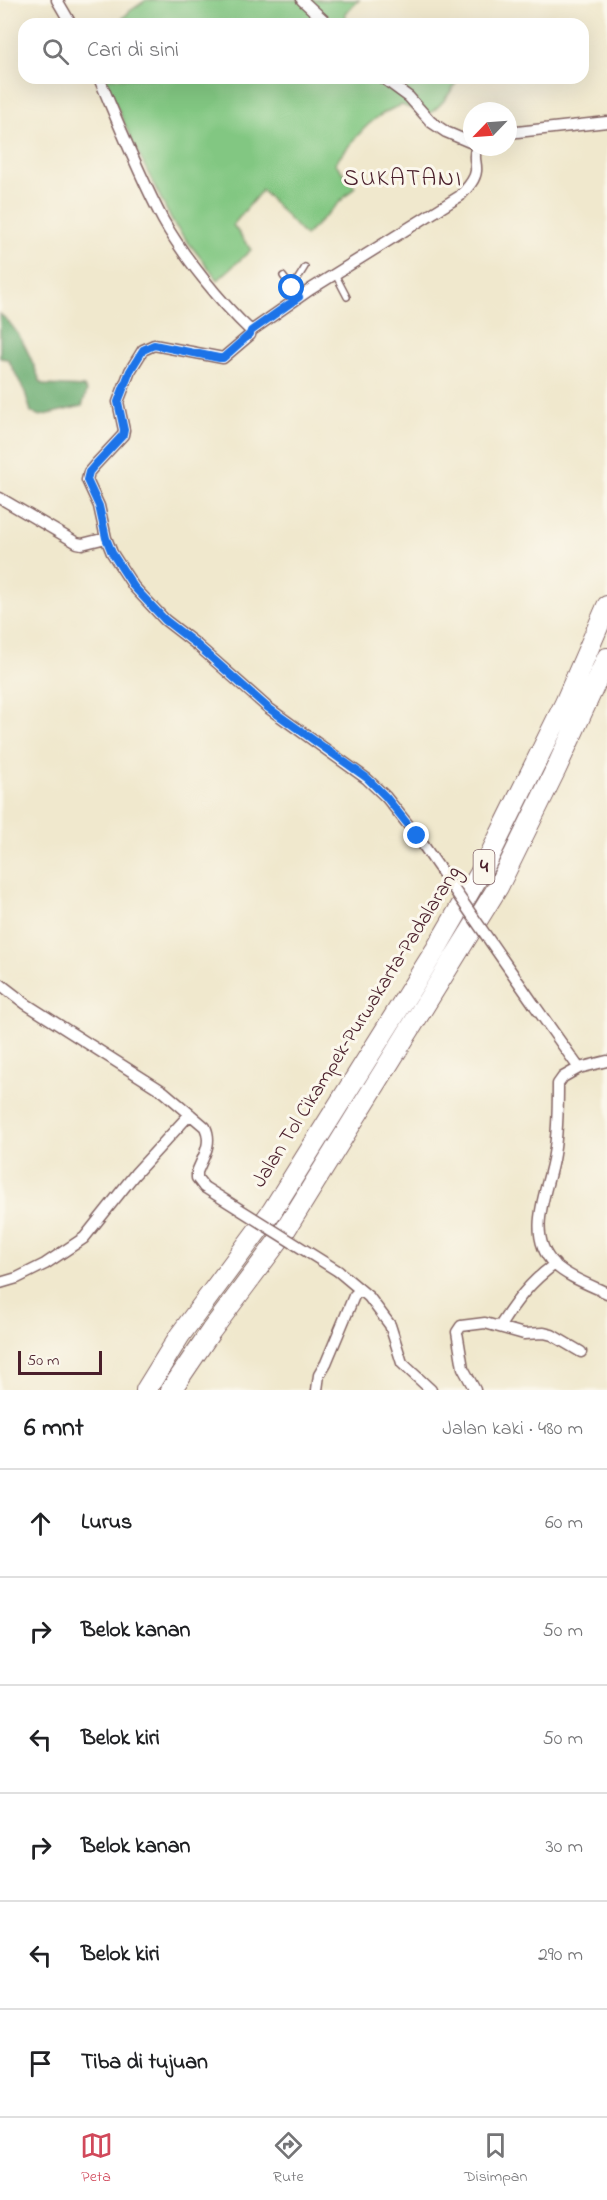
<!DOCTYPE html>
<html lang="id">
<meta charset="utf-8">
<style>
body{margin:0;font-family:"Indie Flower",sans-serif;background:#f6f6f6;color:#202124}
.compass{position:absolute;left:463px;top:102px;width:54px;height:54px;border-radius:50%;background:#fff;box-shadow:0 6px 24px #0002;rotate:245deg}
.scale{position:absolute;left:18px;bottom:15px;width:84px;box-sizing:border-box;padding-left:6px;border:3px solid #4a1f2b;border-top:0;font-size:16px;line-height:21px;white-space:nowrap;color:#4a1f2b;-webkit-text-stroke:4px #fbf7ec;paint-order:stroke}
.stop{position:absolute;width:18px;height:18px;margin:-14px;border:4px solid #1a73e8;border-radius:50%;background:#fff}
.stop.end{background:#1a73e8;border-color:#fff;box-shadow:0 2px 6px #0008}
.list{margin:0;padding:0;list-style:none}
h2{display:flex;justify-content:space-between;align-items:center;height:78px;margin:0;padding:0 24px;font-size:26px}
h2 small{font-size:20px;font-weight:400;color:#757577}
.list li{display:grid;grid-template-columns:39px 1fr auto;gap:18px;align-items:center;box-sizing:border-box;height:108px;padding:0 24px;border-top:2px solid #e0e0e0}
.list b{display:block;font-size:22px;white-space:nowrap}
.list em{font-size:20px;font-style:normal;color:#757577}
.icon{flex:none;width:33px;height:33px;fill:none;stroke:currentColor;stroke-width:2;stroke-linecap:round;stroke-linejoin:round}
.map{position:relative;flex:none;width:607px;height:1390px;overflow:hidden}
.search{position:absolute;background:#fff;box-shadow:0 6px 24px #0002;left:18px;right:18px;top:18px;height:66px;display:flex;align-items:center;gap:15px;box-sizing:border-box;padding:0 21px;border-radius:18px;color:#757577;font-size:22px}
.sheet{height:726px;background:#fff}
nav{display:flex;justify-content:space-around;align-items:center;box-sizing:border-box;height:84px;border-top:2px solid #e0e0e0;background:#fff;font-size:16px;color:#757577}
nav a{display:grid;justify-items:center;gap:3px}
nav .on{color:#d1495b}
.map>svg:first-child{display:block}
</style>
<div class="map">
<svg width="607" height="1390" viewBox="0 0 607 1390">
<rect width="100%" height="100%" fill="#fbf7ec"/>
<filter id="ink" filterUnits="userSpaceOnUse"><feTurbulence type="fractalNoise" baseFrequency=".0167" numOctaves="2"/><feDisplacementMap in="SourceGraphic" scale="12" xChannelSelector="R" yChannelSelector="G"/><feConvolveMatrix kernelMatrix="1 2 1 2 8 2 1 2 1" color-interpolation-filters="sRGB"/></filter>
<filter id="wash" filterUnits="userSpaceOnUse"><feTurbulence type="fractalNoise" baseFrequency=".008" numOctaves="4" result="noise"/><feDisplacementMap in="SourceGraphic" scale="24" xChannelSelector="R" yChannelSelector="G"/><feGaussianBlur stdDeviation="1.35" result="paint"/><feColorMatrix in="noise" values="0 0 0 0 0 0 0 0 0 0 0 0 0 0 0 0 0 1.4 0 .05"/><feComposite in="paint" operator="in"/></filter>
<g filter="url(#wash)">
<rect width="100%" height="100%" fill="#f0e8cd"/>
<!-- green -->
<path fill="#82c782" stroke="#667356" stroke-width="1.5" d="M146 0H359L345 13 348 24H117L130 11Z
M104 78H459C449 95 440 109 422 118L412 109 402 105C370 115 355 139 335 163L355 187 305 236 262 190 233 225 251 250 218 280 173 223 133 143Z"/>
<!-- forest -->
<path fill="#69ac70" stroke="#5a664e" stroke-width="1.5" d="M0 314C21 330 31 359 41 383L46 385 84 387 87 391 82 406 40 416 31 412 25 392 10 363 7 359 0 358Z"/>
</g>
<g filter="url(#ink)">
<g fill="none" stroke-linecap="round" stroke-linejoin="round">
<!-- lane casing -->
<g stroke="#846564" stroke-width="8">
<path id="lane" d="M335 274 347 297
M283 276 299 297
M292 288 305 267"/>
</g>
<!-- street casing -->
<g stroke="#846564" stroke-width="13">
<path id="street" d="M57 0 71 24
M302 0 328 24
M99 78C119 125 139 175 163 220 183 256 221 303 251 331
M383 78 409 97 431 122 446 132 472 143
M508 133 607 122
M0 498 77 543 82 544 106 538
M417 836 386 797 367 779 267 707 196 644 165 620 134 587 112 553 106 538 99 506 87 480 89 472 95 465 123 435 124 430 118 402 130 371 143 350 154 345 223 358 250 335 251 331 311 289 460 196C466 189 475 181 476 171 477 162 472 157 477 147
M0 984 26 1004 164 1092 205 1127C213 1143 203 1157 197 1172V1178L204 1187
M535 1006 579 1068 607 1061
M579 1068 563 1077 558 1084C558 1107 558 1131 554 1154 549 1189 524 1233 554 1264 568 1277 590 1285 607 1293
M338 1271 369 1297 390 1325 402 1363 431 1390
M0 1283 17 1278 45 1264 84 1238 135 1174 190 1114
M500 1326C516 1301 530 1282 555 1264
M317 1390 319 1375 326 1363 354 1296 360 1290
M475 1390 463 1368 457 1332 461 1326 485 1323 524 1334 544 1333 552 1335 581 1352"/>
</g>
<!-- highway casing -->
<g stroke="#846564" stroke-width="22">
<path id="highway" d="M146 1390 180 1335 272 1211 436 949 486 863 565 703 607 606
M171 1390 211 1331 281 1237 498 887 556 769 607 658"/>
</g>
<!-- lane -->
<use href="#lane" stroke="#fff" stroke-width="5"/>
<!-- street -->
<use href="#street" stroke="#fff" stroke-width="10"/>
<!-- highway -->
<use href="#highway" stroke="#fff" stroke-width="20"/>
<!-- street-bridge casing -->
<g stroke="#846564" stroke-width="13" stroke-linecap="butt">
<path id="street-bridge" d="M417 836 535 1006
M204 1187 338 1271"/>
</g>
<!-- street-bridge -->
<use href="#street-bridge" stroke="#fff" stroke-width="10"/>
</g>
</g>
<g fill="none" stroke-linecap="round" stroke-linejoin="round" filter="url(#ink)">
<!-- route -->
<path stroke="#1a73e8" stroke-width="8" d="M292 288 299 297 251 331 250 334 223 358H219L154 345 143 350 130 371 118 402 124 430 123 435 95 465 89 472 87 480 99 506 106 538 112 553 134 587 165 620 196 644 267 707 367 778 386 797 417 836"/>
</g>
<g text-anchor="middle" dominant-baseline="central" stroke-width="6" stroke-linejoin="round" paint-order="stroke">
<!-- shield labels -->
<rect fill="#fbf7ec" stroke="#7f6065" stroke-width="1.5" x="473.5" y="850" width="21" height="34" rx="4.5"/>
<g font-size="20" font-weight="bold" fill="#4a1f2b">
<text x="484" y="867">4</text>
</g>
<!-- street labels -->
<g font-size="21" fill="#4a1f2b" stroke="#fbf7ec">
<text transform="translate(357 1027) rotate(-58)">Jalan Tol Cikampek–Purwakarta–Padalarang</text>
</g>
<!-- quarter labels -->
<g font-size="24" letter-spacing="1.5" fill="#4a1f2b" stroke="#fbf7ec">
<text x="403" y="179">SUKATANI</text>
</g>
</g>
</svg>
<svg class="compass" viewBox="-18 -18 36 36"><path d="M0-13l5 13h-10z" fill="#e53935"/><path d="M0 13l5-13h-10z" fill="#757577"/></svg>
<div class="scale">50 m</div>
<div class="stop" style="left:292px;top:288px"></div>
<div class="stop end" style="left:417px;top:836px"></div>
<div class="search"><svg class="icon" aria-label="search" viewBox="0 0 24 24"><circle cx="10" cy="10" r="6"/><path d="M15 15l6 6"/></svg>Cari di sini</div>
</div>
<section class="sheet">
<h2>6 mnt<small>Jalan kaki · 480 m</small></h2>
<ul class="list">
<li><svg class="icon" aria-label="ahead" viewBox="0 0 24 24"><path d="M12 20V5M6 11l6-6 6 6"/></svg><div><b>Lurus</b></div><em>60 m</em></li>
<li><svg class="icon" aria-label="right" viewBox="0 0 24 24"><path d="M7 20v-9h11M14 6l5 5-5 5"/></svg><div><b>Belok kanan</b></div><em>50 m</em></li>
<li><svg class="icon" aria-label="left" viewBox="0 0 24 24"><path d="M17 20v-9H6M10 6l-5 5 5 5"/></svg><div><b>Belok kiri</b></div><em>50 m</em></li>
<li><svg class="icon" aria-label="right" viewBox="0 0 24 24"><path d="M7 20v-9h11M14 6l5 5-5 5"/></svg><div><b>Belok kanan</b></div><em>30 m</em></li>
<li><svg class="icon" aria-label="left" viewBox="0 0 24 24"><path d="M17 20v-9H6M10 6l-5 5 5 5"/></svg><div><b>Belok kiri</b></div><em>290 m</em></li>
<li><svg class="icon" aria-label="arrive" viewBox="0 0 24 24"><path d="M6 21V4h12l-3 4 3 4H6"/></svg><div><b>Tiba di tujuan</b></div></li>
</ul>
</section>
<nav>
<a class="on"><svg class="icon" aria-label="map" viewBox="0 0 24 24"><path d="M3 6l6-2 6 2 6-2v14l-6 2-6-2-6 2zM9 4v14M15 6v14"/></svg>Peta</a>
<a><svg class="icon" aria-label="directions" viewBox="0 0 24 24"><path d="M12 3l9 9-9 9-9-9zM9 14v-3h6M13 9l2 2-2 2"/></svg>Rute</a>
<a><svg class="icon" aria-label="saved" viewBox="0 0 24 24"><path d="M7 4h10v16l-5-4-5 4z"/></svg>Disimpan</a>
</nav>
